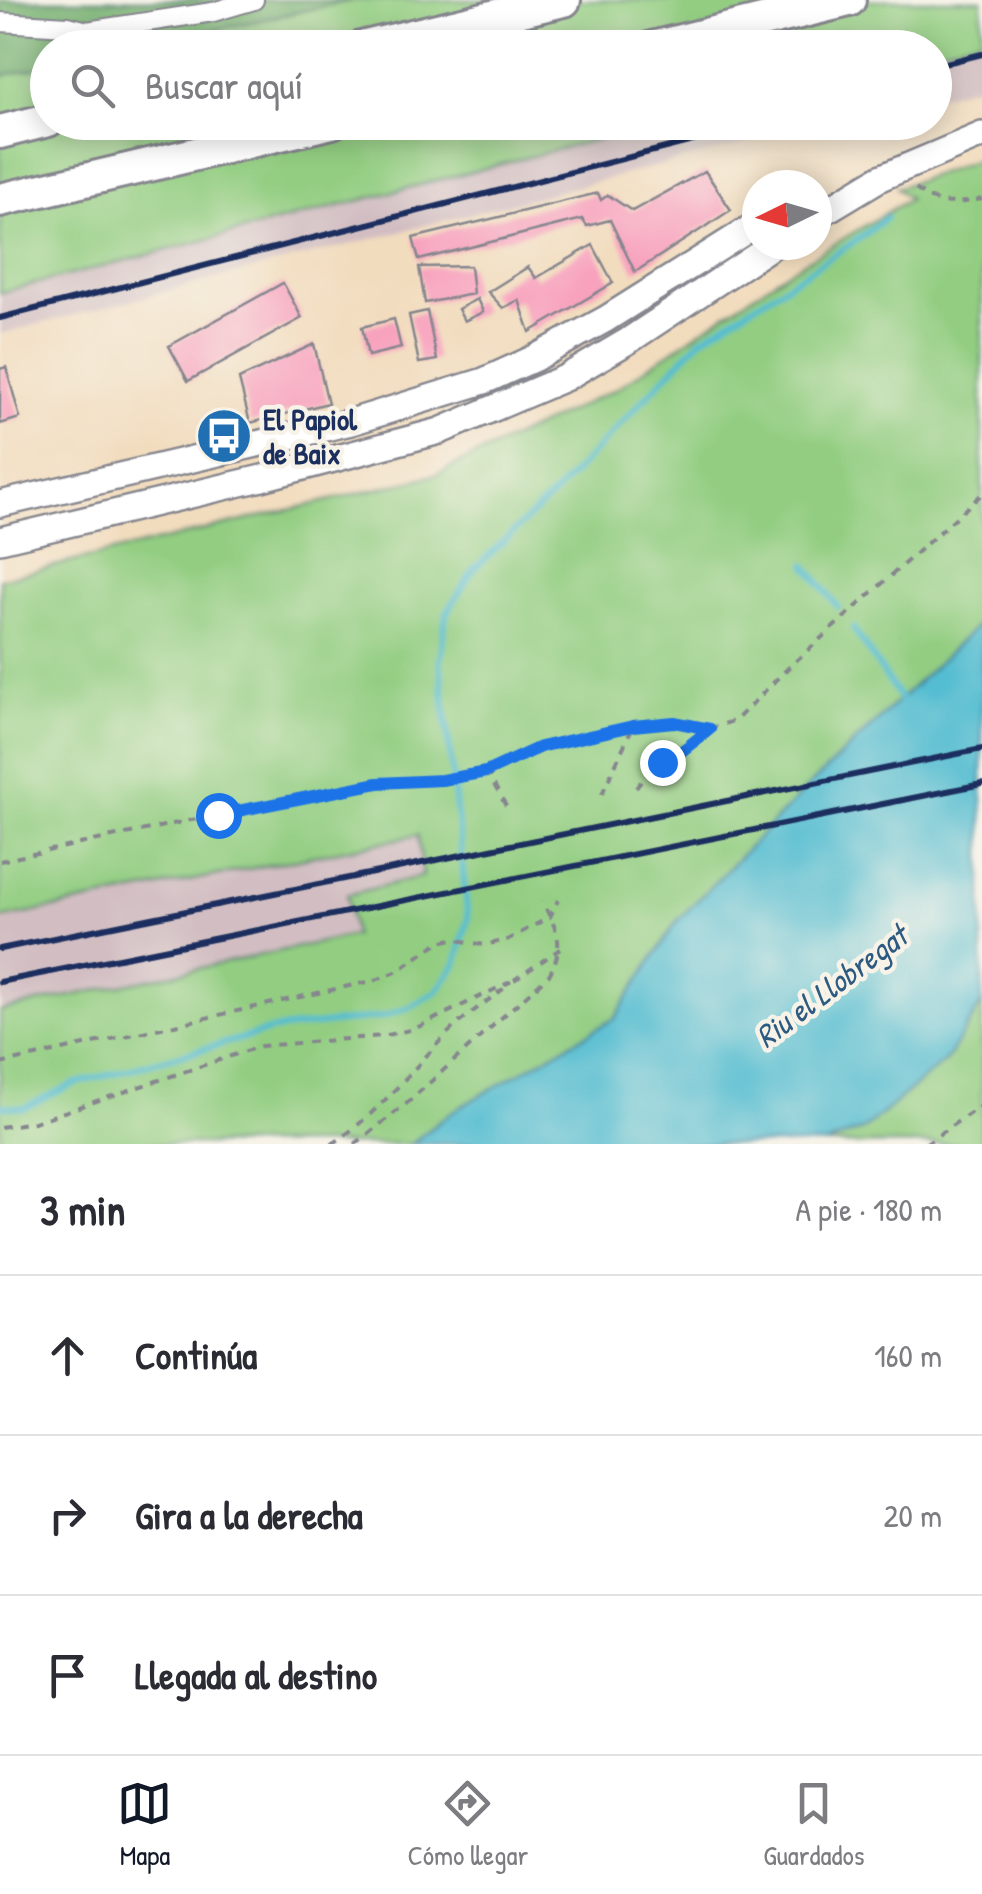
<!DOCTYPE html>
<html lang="es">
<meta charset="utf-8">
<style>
body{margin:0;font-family:"Patrick Hand",sans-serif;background:#f2f2f3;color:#2b2b33}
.compass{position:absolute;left:742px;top:170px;width:90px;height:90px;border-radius:50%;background:#fff;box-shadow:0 5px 25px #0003;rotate:265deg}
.stop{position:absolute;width:30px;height:30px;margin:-22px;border:8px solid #1a73e8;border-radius:50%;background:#fff}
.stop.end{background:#1a73e8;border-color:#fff;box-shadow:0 2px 10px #0008}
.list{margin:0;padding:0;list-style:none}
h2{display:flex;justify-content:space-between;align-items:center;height:130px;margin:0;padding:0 40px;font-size:42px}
h2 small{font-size:32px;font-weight:400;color:#7c7c81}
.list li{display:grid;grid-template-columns:65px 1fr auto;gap:30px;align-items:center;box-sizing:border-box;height:160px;padding:0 40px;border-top:2px solid #e1e1e2}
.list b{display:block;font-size:38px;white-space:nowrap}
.list em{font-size:32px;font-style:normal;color:#7c7c81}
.icon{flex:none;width:55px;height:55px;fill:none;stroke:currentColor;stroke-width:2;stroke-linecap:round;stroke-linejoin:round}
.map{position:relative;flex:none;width:982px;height:1144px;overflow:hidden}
.search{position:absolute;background:#fff;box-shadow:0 5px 25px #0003;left:30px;right:30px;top:30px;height:110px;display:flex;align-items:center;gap:25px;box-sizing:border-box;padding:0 35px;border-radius:55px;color:#7c7c81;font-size:38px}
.sheet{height:610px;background:#fff}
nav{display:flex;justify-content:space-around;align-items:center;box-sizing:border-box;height:140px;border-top:2px solid #e1e1e2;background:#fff;font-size:28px;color:#7c7c81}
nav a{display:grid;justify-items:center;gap:5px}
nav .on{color:#111827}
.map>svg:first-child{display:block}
</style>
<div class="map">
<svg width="982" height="1144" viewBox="0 0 982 1144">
<rect width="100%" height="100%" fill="#f7f3e8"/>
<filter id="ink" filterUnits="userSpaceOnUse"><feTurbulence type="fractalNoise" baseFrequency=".01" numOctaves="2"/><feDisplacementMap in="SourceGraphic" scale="20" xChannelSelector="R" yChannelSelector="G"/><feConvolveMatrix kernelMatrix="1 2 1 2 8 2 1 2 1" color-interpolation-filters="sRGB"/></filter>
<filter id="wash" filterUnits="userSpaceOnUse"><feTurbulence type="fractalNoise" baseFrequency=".0048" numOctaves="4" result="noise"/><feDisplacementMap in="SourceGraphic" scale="40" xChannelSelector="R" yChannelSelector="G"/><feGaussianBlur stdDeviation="2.25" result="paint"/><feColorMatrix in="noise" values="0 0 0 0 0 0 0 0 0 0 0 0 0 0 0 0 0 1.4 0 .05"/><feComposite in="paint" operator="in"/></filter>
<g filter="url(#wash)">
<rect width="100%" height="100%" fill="#f2dcbe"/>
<!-- industrial -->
<path fill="#d2bec2" d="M982 38V84L935 96V50Z
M661 123H826L0 334V293Z
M419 834 424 877 355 935 0 1011V919Z"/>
<!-- green -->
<path fill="#92cd81" stroke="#567e70" stroke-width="2.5" d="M353 0H982V38L935 50 934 48H133Z
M47 66 48 122 661 123 0 293V76Z
M982 158V621L810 785 677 921 615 1018 450 1113 411 1144H0V1011L354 935 347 895 423 876 418 835 0 919V579L435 475 616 389 781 276 909 199 896 188Z
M982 1003V1144H826L864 1129 946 1060Z"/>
<!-- forest -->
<path fill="#75b06f" stroke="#487066" stroke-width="2.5" d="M0 0H353L133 47 48 48 47 66 0 76Z"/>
<!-- water -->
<path fill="#54bdd1" stroke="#387698" stroke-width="2.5" d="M982 621V1003L946 1060 864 1129 826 1144H411L450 1113 615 1018 677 921 810 785Z"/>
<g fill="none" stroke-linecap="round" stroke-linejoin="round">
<!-- stream -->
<path stroke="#54bdd1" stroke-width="6" d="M806 565 838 607
M853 628 905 706
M0 1106 24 1108 74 1084 273 1030 383 1017 410 1007 437 991 456 964 468 919 440 661 446 614 474 569 555 493 701 339 857 240 887 217"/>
</g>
<g id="blocks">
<!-- building -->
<path fill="#f8a2be" d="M705 171 731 210 635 272 610 220 587 226 582 219 419 260 413 238 598 193 601 200 608 195 632 211Z
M593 245 613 283 530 332 519 300 503 308 488 292 528 267 536 278Z
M470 266 473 294 425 303 419 267Z
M283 283 302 318 188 381 169 346Z
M477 299 483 312 464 321 458 309Z
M427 311 437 360 419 363 409 315Z
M394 319 401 348 368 356 362 327Z
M314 344 328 403 250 423 239 379Z
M6 367 20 418 0 424V369Z"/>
</g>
</g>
<g filter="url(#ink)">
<use href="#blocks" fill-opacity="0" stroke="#86868e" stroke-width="2.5"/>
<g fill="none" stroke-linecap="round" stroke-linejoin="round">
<!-- street casing -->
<g stroke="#86868e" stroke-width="22">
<path id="street" d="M0 22 68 26 87 31 213 12 254 0"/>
</g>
<!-- secondary casing -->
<g stroke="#86868e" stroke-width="30">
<path id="secondary" d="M817 216 880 178 982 135
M0 504 351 422 484 381 535 358 606 319 757 224
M0 540 262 478 440 431 565 378 628 341 773 245"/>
</g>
<!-- highway casing -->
<g stroke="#86868e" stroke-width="38">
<path id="highway" d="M361 48 564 0
M652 48 849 0
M0 132 48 120
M0 200 332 122"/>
</g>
<!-- path -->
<path stroke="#86868e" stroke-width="4" stroke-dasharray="8 8" stroke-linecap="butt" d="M916 189C936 207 956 204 982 199
M486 771 509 811
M636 788 655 764 673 758 709 729 736 720 789 667 982 494
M602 794 633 726
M0 861 285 800 378 783 424 782 486 771 539 747 633 726 673 722 709 729
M514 980 560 949
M0 1064 376 980 396 972 439 942 453 939 484 945 507 940 550 917 558 900
M0 1127 34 1122 261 1046 383 1036 414 1029 516 979
M332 1144C377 1115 409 1073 445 1036 463 1017 487 1002 507 986
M355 1144 406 1104 549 975C566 943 557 931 542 901
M925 1144 982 1105"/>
<!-- street -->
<use href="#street" stroke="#fff" stroke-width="18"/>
<!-- secondary -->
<use href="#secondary" stroke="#fff" stroke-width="25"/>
<!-- highway -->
<use href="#highway" stroke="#fff" stroke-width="32"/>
<!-- rail -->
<path stroke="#1b2f5e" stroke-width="6" d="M934 66 982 54
M0 318 767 122
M0 949 982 749
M0 982 982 784"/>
</g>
</g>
<g fill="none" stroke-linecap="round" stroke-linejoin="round" filter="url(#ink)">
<!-- route -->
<path stroke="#1a73e8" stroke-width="12" d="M218 815 378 783 442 780 486 772 540 747 633 726 674 722 710 729 673 758 662 762"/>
</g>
<!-- icons -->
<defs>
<g id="bus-disc" transform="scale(2.875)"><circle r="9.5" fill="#1f6fb2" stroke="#f7f3e8"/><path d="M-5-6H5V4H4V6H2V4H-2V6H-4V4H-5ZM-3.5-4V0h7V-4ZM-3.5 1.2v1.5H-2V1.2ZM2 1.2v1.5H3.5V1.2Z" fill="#fff"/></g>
</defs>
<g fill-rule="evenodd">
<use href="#bus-disc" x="224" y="436"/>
</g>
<g text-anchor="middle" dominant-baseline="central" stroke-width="9" stroke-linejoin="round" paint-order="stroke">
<!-- poi labels -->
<g font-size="30" font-weight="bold" fill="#1b2f5e" stroke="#f7f3e8" text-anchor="start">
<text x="263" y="419">El Papiol<tspan x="263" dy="34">de Baix</tspan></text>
</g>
<!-- water labels -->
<g font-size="32" font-style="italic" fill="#2c5a80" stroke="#f7f3e8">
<text transform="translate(831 986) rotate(-37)">Riu el Llobregat</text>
</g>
</g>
</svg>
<svg class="compass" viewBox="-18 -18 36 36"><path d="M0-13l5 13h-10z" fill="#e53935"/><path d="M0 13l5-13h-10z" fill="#7c7c81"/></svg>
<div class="stop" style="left:218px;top:815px"></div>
<div class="stop end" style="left:662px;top:762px"></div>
<div class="search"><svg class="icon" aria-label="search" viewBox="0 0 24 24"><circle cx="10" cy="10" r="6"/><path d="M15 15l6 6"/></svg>Buscar aquí</div>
</div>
<section class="sheet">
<h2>3 min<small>A pie · 180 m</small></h2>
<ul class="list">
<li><svg class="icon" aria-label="ahead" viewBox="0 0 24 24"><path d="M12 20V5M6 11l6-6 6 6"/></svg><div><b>Continúa</b></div><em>160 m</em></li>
<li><svg class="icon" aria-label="right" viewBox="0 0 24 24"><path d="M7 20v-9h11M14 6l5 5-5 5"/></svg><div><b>Gira a la derecha</b></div><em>20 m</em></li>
<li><svg class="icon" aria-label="arrive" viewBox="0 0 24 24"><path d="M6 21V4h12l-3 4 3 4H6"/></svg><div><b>Llegada al destino</b></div></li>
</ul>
</section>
<nav>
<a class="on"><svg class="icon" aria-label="map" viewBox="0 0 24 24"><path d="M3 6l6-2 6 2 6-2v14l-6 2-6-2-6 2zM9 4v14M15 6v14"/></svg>Mapa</a>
<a><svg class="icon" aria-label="directions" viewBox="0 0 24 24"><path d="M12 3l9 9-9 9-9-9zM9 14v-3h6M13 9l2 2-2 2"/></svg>Cómo llegar</a>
<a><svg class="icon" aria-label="saved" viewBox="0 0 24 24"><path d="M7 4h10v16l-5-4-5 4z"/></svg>Guardados</a>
</nav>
